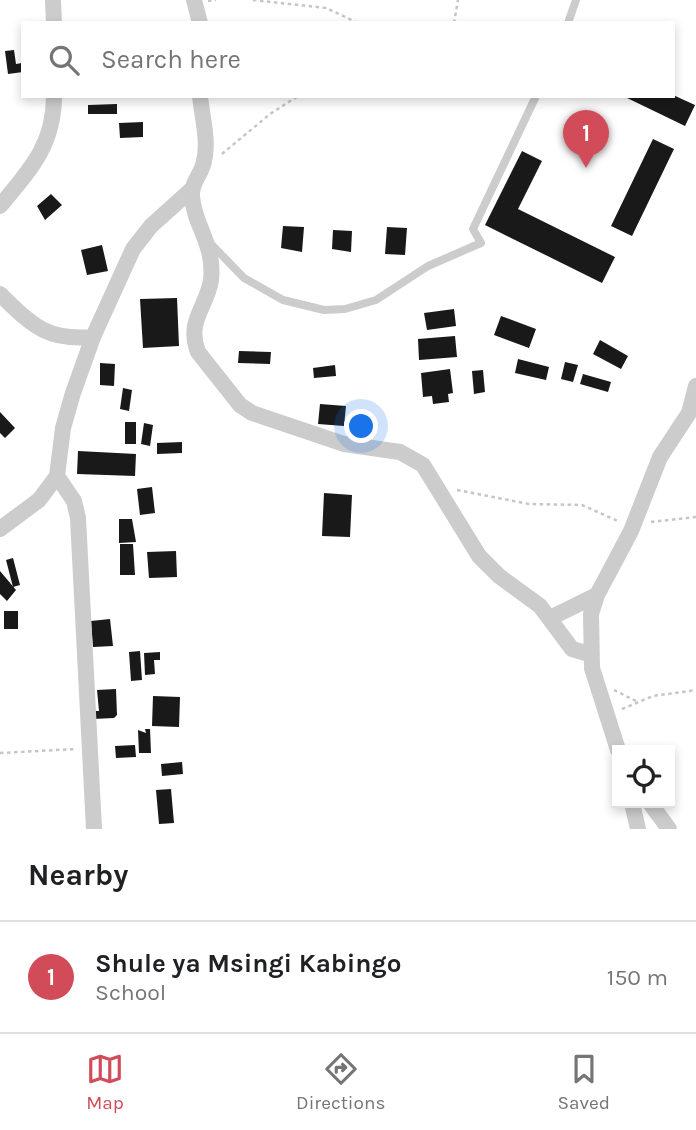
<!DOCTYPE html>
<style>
body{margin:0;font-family:Karla,sans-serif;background:#f6f6f6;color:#202124}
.controls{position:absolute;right:21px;bottom:21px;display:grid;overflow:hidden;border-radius:0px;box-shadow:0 4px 10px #0003}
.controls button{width:63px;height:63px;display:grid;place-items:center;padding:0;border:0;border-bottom:2px solid #e0e0e0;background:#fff;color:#202124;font:35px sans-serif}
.you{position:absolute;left:362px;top:427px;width:24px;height:24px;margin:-18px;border:5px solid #fff;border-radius:50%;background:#1a73e8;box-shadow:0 0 0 10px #1a73e833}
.badge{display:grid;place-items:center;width:46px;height:46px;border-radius:50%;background:#d24b59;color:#fff;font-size:23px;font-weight:700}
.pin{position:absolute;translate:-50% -58px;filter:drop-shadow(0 2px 4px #0008)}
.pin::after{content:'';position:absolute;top:37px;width:24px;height:21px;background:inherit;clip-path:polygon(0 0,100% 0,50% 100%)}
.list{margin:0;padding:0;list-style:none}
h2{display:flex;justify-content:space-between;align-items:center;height:91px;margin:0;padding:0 28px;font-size:30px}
h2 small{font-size:23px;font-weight:400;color:#757577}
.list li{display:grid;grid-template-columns:46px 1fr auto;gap:21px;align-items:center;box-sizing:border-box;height:112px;padding:0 28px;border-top:2px solid #e0e0e0}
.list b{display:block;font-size:26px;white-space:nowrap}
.list p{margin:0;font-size:23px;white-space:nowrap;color:#757577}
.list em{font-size:23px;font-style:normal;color:#757577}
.icon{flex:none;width:38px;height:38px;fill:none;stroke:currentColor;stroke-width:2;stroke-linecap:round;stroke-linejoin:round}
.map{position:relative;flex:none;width:696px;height:829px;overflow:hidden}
.search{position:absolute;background:#fff;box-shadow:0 4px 10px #0003;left:21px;right:21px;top:21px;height:77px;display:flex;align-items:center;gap:18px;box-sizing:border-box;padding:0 24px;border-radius:0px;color:#757577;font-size:26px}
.sheet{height:203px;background:#fff}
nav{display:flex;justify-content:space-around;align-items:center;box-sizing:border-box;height:98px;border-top:2px solid #e0e0e0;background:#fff;font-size:19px;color:#757577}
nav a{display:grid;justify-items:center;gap:4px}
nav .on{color:#d24b59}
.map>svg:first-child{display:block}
</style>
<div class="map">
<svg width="696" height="829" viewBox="0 0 696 829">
<rect width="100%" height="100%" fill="#fff"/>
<!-- building -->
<path fill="#191919" d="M14 50 16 64 22 63 23 72 8 74 5 51Z
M673 95 695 105 685 126 623 96Z
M117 104V114H88V105Z
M143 122V137L120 138 119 123Z
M653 139 674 149 632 236 611 226Z
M522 151 542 161 518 209 615 257 602 283 485 225Z
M51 194 62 205 45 220 37 206Z
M283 226 304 227 302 252 281 248Z
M387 227 407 228 405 255 385 254Z
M333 230 352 231 351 252 332 249Z
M102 245 108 271 87 275 81 250Z
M177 298 179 346 143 348 140 299Z
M454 309 456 326 427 330 424 313Z
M501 316 536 329 529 348 494 335Z
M455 336 457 357 419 360 418 339Z
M600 340 628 356 621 369 593 354Z
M239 351 271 352 270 364 238 363Z
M518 359 549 367 546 380 515 373Z
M565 362 578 365 573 382 561 379Z
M100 363 115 364 114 386 100 385Z
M335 365 336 376 314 378 313 368Z
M450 369 453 393 448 394 449 402 433 404 432 396 423 397 421 373Z
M483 370 485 392 474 394 472 371Z
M583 374 611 382 608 392 580 384Z
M123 388 132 390 129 411 120 409Z
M320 404 346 406 344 426 318 424Z
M0 412 15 428 5 438 0 433Z
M125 422H136V444H125Z
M144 423 153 425 150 446 141 444Z
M182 442V453L157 454V443Z
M78 451 136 454 135 476 77 474Z
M152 487 155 513 140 515 137 489Z
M324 493 352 495 350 537 322 536Z
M119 519H132L136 542 119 543Z
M120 544H133L135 575H120Z
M176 551 177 577 149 578 147 552Z
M13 558 20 585 13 587 6 560Z
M0 571 16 590 7 601 0 594Z
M4 611H18V629H4Z
M110 619 113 646 93 647 91 621Z
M140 651 142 680 131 681 129 652Z
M160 652V660H154L155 674 145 675 144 653Z
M116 689 117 715 114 718 93 719V711H99L97 690Z
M153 696 180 697 179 727 152 726Z
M145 729H150L151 753H139L138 730 146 733Z
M135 745 136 757 116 758 115 746Z
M182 762 183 774 162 776 161 764Z
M171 789 174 823 159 824 156 790Z"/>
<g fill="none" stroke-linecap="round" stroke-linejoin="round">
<!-- path -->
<path stroke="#c6c6c6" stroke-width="2.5" stroke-dasharray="3.5 3.5" stroke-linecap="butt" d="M253 0 326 8 358 23
M208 1 216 0
M454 23 458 0
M222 154 270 114 298 96
M457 490 529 504 582 505 620 522
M651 522 696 517
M614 690 636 701
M622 709 653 696 696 690
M0 753 76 749"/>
<!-- lane -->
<path stroke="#ccc" stroke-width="8" d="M568 23 576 0
M210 243 244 278 283 300 324 310 345 309 376 300 428 266 481 243 473 229 536 96"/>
<!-- street -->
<path stroke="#ccc" stroke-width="16" d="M53 0 54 23
M194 0 200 23
M200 96C202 117 209 141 204 161 202 174 191 182 192 196 194 226 215 244 211 280 207 307 186 321 198 352L240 405 252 413 344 444 400 452 423 465 479 556 499 576 540 606 572 649 589 654
M0 206C30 170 54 145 54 96
M0 294C32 325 46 341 93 337
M57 476 74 501 78 518 94 829
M0 529 39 500 57 476 63 428 73 393 93 337 133 249 151 226 192 189
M550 618 597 595
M618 750 592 668 591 614 597 595 631 531 660 457 689 413 696 386
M632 803 638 829
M650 803 669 829"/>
</g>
</svg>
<div class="controls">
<button><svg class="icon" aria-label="locate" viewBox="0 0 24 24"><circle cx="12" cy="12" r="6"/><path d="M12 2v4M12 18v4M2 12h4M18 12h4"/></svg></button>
</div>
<div class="you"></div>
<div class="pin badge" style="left:586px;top:168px">1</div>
<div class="search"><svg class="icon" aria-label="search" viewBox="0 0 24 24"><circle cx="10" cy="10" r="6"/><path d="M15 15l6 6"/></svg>Search here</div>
</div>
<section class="sheet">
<h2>Nearby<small></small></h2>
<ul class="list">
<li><span class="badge">1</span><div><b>Shule ya Msingi Kabingo</b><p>School</p></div><em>150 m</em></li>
</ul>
</section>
<nav>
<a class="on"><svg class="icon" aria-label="map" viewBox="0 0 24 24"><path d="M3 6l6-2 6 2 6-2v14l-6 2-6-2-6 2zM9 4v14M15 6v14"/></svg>Map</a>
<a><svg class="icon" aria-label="directions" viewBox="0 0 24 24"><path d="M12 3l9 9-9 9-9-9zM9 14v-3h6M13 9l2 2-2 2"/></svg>Directions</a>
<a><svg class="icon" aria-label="saved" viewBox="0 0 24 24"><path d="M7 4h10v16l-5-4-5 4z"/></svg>Saved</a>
</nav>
